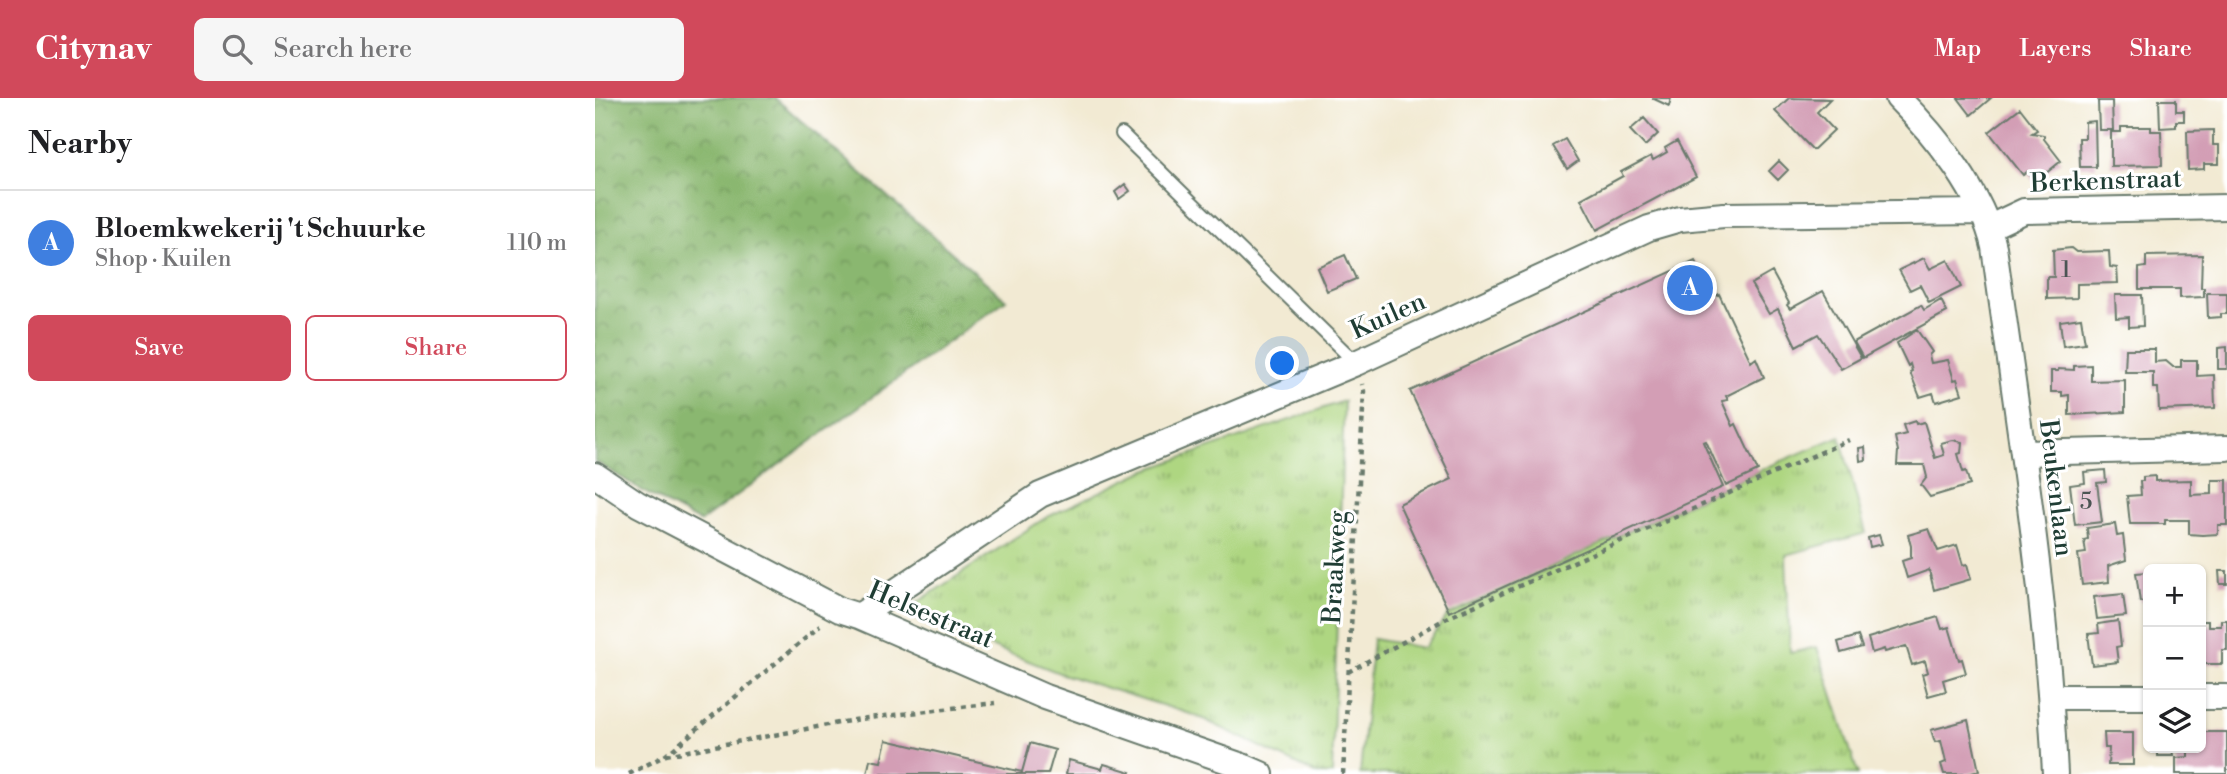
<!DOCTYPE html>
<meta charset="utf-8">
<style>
body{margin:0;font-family:"Libre Bodoni",serif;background:#f6f6f6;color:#202124}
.controls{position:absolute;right:21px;bottom:21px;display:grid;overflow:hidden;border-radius:10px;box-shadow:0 2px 5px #0004}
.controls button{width:63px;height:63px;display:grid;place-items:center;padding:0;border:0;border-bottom:2px solid #e0e0e0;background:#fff;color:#202124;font:35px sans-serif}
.you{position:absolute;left:688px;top:266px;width:24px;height:24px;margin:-18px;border:5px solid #fff;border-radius:50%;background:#1a73e8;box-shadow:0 0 0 10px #1a73e833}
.badge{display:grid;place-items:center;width:46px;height:46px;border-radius:50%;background:#d1495b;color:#fff;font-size:23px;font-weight:700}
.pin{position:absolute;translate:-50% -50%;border:4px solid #fff;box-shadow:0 2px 7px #0006}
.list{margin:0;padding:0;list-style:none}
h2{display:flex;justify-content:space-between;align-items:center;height:91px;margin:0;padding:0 28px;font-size:30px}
h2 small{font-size:23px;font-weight:400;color:#757577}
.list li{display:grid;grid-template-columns:46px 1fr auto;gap:21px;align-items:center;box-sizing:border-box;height:105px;padding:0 28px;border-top:2px solid #e0e0e0}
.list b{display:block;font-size:26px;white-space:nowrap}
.list p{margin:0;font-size:23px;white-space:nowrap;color:#757577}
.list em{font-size:23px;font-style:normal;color:#757577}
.actions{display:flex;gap:14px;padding:21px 28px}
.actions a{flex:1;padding:16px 0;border:2px solid #d1495b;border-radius:10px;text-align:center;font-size:24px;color:#d1495b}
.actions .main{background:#d1495b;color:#fff}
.icon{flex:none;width:38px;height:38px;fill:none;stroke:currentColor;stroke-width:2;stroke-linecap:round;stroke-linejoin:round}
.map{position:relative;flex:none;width:1632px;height:676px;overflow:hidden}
header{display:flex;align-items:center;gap:42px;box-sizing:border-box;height:98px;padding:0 35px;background:#d1495b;color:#fff}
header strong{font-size:33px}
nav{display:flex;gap:38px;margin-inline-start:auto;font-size:24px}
.search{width:490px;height:63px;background:#f6f6f6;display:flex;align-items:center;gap:18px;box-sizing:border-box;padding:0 24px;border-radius:10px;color:#757577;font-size:26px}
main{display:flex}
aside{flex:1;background:#fff}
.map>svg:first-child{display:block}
</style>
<header>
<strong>Citynav</strong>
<div class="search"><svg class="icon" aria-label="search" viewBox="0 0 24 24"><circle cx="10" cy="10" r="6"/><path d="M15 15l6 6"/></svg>Search here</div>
<nav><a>Map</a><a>Layers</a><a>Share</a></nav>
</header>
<main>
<aside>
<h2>Nearby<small></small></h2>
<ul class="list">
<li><span class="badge" style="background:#3f7fe0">A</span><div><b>Bloemkwekerij 't Schuurke</b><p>Shop · Kuilen</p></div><em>110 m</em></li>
</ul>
<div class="actions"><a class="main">Save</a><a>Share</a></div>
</aside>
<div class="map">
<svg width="1632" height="676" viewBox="0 0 1632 676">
<defs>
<pattern id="grass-tufts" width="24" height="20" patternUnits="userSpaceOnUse" patternTransform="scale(1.75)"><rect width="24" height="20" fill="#aed681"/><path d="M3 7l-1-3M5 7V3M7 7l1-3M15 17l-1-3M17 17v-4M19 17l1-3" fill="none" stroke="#8daf6a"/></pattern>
<pattern id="forest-crowns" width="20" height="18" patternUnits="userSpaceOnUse" patternTransform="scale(1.75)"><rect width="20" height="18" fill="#8ab76f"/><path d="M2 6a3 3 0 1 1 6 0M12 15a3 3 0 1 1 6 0" fill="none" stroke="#70965c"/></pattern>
</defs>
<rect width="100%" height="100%" fill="#fff"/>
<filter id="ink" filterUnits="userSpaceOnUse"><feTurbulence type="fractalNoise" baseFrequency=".0143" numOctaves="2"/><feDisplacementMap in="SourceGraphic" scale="14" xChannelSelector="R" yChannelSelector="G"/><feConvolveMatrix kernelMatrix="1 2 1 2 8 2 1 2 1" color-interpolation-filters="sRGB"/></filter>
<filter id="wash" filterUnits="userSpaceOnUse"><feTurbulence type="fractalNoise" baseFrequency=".00686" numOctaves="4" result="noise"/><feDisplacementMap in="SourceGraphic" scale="28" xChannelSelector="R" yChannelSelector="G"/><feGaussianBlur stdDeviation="1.57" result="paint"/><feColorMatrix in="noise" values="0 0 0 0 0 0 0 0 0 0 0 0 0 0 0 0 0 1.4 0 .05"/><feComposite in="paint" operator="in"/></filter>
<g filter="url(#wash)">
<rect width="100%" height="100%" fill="#f2ead3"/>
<!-- grass -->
<path fill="url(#grass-tufts)" stroke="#668a5a" stroke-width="2" d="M749 303 737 676H722L602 618 467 576 308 514 450 420 549 373Z
M1245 338 1271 435 1191 457 1195 555 1222 549 1263 676H765L778 541 828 550 853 517 1161 374Z"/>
<!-- forest -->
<path fill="url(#forest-crowns)" stroke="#547a52" stroke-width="2" d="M0 0H180L411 202 105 424 53 396 0 363Z"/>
<g id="blocks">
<!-- building -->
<path fill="#d39eb5" d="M1057 0H1076L1074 8Z
M1194 0 1235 1 1222 14 1239 32 1218 52 1180 13Z
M1363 0H1396L1376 17Z
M1564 2H1581V13H1589V23H1581V29L1565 30Z
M1503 3H1517L1518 32H1504Z
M1425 10 1442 32 1437 35 1449 37V41L1466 63 1440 84 1432 74 1428 77 1394 34Z
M1049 20 1063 36 1050 48 1035 32Z
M1500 23 1501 69H1485L1484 40H1490V24Z
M1526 29H1556V33H1566L1567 67 1516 68V34H1526Z
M1618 32V47H1624V66H1609V71L1593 72 1592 33Z
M970 41 983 63 972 71 958 48Z
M1082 43 1101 79 1002 132 986 101 1028 78 1026 74 1056 58 1058 62 1072 54 1070 50Z
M1184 63 1193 72 1183 82 1174 73Z
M530 86 535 93 524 101 520 94Z
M1476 150 1481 154 1514 153 1515 169 1522 170 1523 185 1482 186V200L1452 201V179H1459L1458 152Z
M750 157 761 181 732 193 722 169Z
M1607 157 1606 190H1609V199L1585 200V191H1544V170L1551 169V158Z
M1329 160 1335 171 1353 162 1366 189 1334 205 1325 187 1315 192 1304 172Z
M1100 163 1117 200 1124 196 1156 264 1161 260 1169 279 1131 298 1133 302 1127 303 1138 328 1141 326 1163 373 1131 388 1111 343 1108 344 1128 389 854 514 804 406 857 381 815 293Z
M1177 174 1194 205 1192 207 1195 211 1228 193 1266 260 1246 271 1223 236 1201 248 1183 211 1174 216 1156 186Z
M1612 195H1632V216H1626V219L1613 220Z
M1520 197H1547L1548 228 1534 229V219L1521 220Z
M1346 202 1352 214 1268 260 1259 244 1326 207 1329 212Z
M1486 220 1490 245 1468 248 1465 223Z
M1322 232 1337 254 1334 257 1336 265 1353 262 1359 282 1362 281 1367 296 1341 304 1338 295 1325 299 1315 274 1317 273 1315 266 1313 268 1302 245Z
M1632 249V271H1623V250Z
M1531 251H1560V264L1571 263 1578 269H1586V262H1602V278L1619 277 1620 310 1564 312 1563 290H1558V274H1530Z
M1496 267V283L1530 282V314L1474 317V297L1467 298V294H1456V273H1463V271L1479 272V268Z
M1320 323 1321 326 1329 324 1340 360 1349 357 1346 345 1358 342 1367 344 1366 355 1363 356 1368 374 1371 373 1375 387 1335 399 1326 387 1332 379 1329 367H1302L1303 353 1300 339 1311 336 1308 327Z
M1270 349 1271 362 1265 363 1264 350Z
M1510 372 1511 384 1502 385 1507 424 1480 427 1475 387 1490 385 1489 374Z
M1560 378V383L1596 382V397L1617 396V382H1632V427H1623V436L1607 437 1594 436V422H1570V426H1535L1532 398 1546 397 1545 383H1548V379Z
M1520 426 1522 438 1528 437 1531 462 1513 468 1514 484 1487 487 1483 456 1491 455 1489 442 1493 441 1492 430Z
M1334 431 1343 453 1362 447 1368 467 1372 466 1376 481 1339 492 1334 472 1312 480 1307 463 1316 460V448L1313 437Z
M1284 437 1287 446 1275 449 1273 440Z
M1624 473H1632V486H1625Z
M1553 474V503L1545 504 1541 475Z
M1528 496 1531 518 1502 521 1499 499Z
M1343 519 1347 531 1354 529 1364 562 1367 561 1371 575 1348 582 1351 593 1333 598 1327 576 1333 574 1330 563 1317 567 1311 548 1290 554 1289 551 1277 555 1273 540Z
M1626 522H1632V552H1627V566H1606V523H1613V528H1626Z
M1523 523 1526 548 1521 549 1523 564 1497 567 1493 536 1504 535 1503 526Z
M1263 538 1267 549 1246 555 1243 544Z
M1373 622 1384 673 1373 676H1349L1346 666 1351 664 1346 643 1340 644 1336 632Z
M1606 634H1632V676H1581V660L1593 659V650H1606Z
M1509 635H1538V667H1513L1514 650H1510Z
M291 642 427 674 435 645 460 652 453 676H272L275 662 286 664Z
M1563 650H1577L1578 658H1563Z
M474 662 507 671 509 666 536 674 535 676H471Z"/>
</g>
</g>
<g filter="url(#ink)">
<use href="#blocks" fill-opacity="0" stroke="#697a6c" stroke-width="2"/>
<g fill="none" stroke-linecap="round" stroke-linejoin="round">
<!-- service casing -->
<g stroke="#697a6c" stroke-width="16">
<path id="service" d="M527 36 761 265"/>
</g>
<!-- minor casing -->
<g stroke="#697a6c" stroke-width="28">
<path id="minor" d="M1303 0C1341 38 1387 95 1399 149 1423 324 1452 499 1460 676
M1395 129 1429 113 1632 109
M1428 355 1632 350
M0 377 43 406 245 512 264 518 450 599 650 669 666 676
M264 518 445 397 761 265 1054 130 1085 121 1129 117 1387 114
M1457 599H1553
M1606 599H1632"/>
</g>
<!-- path -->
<path stroke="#697a6c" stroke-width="4.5" stroke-dasharray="5 5" stroke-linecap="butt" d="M753 574 854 519 1254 342
M71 657 265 621 400 605
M34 676 71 657 225 528
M748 676 769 293 767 286"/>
<!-- service -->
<use href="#service" stroke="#fff" stroke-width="12"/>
<!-- minor -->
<use href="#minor" stroke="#fff" stroke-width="24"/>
</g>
</g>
<g text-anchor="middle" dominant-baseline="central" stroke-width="6" stroke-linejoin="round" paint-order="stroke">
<!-- number labels -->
<g font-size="23" fill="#4c5554">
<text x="1471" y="172">1</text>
<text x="1491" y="404">5</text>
</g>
<!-- street labels -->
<g font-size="26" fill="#1f3d34" stroke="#fff">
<text transform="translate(1511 83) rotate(-2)">Berkenstraat</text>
<text transform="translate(793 218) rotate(-24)">Kuilen</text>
<text transform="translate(1461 390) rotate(83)">Beukenlaan</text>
<text transform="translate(740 469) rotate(-87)">Braakweg</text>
<text transform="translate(336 517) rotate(23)">Helsestraat</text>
</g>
</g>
</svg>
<div class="controls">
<button>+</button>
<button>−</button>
<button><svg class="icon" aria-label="layers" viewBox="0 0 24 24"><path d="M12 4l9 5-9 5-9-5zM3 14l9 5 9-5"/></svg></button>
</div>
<div class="you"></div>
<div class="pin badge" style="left:1095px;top:190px;background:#3f7fe0">A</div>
</div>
</main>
